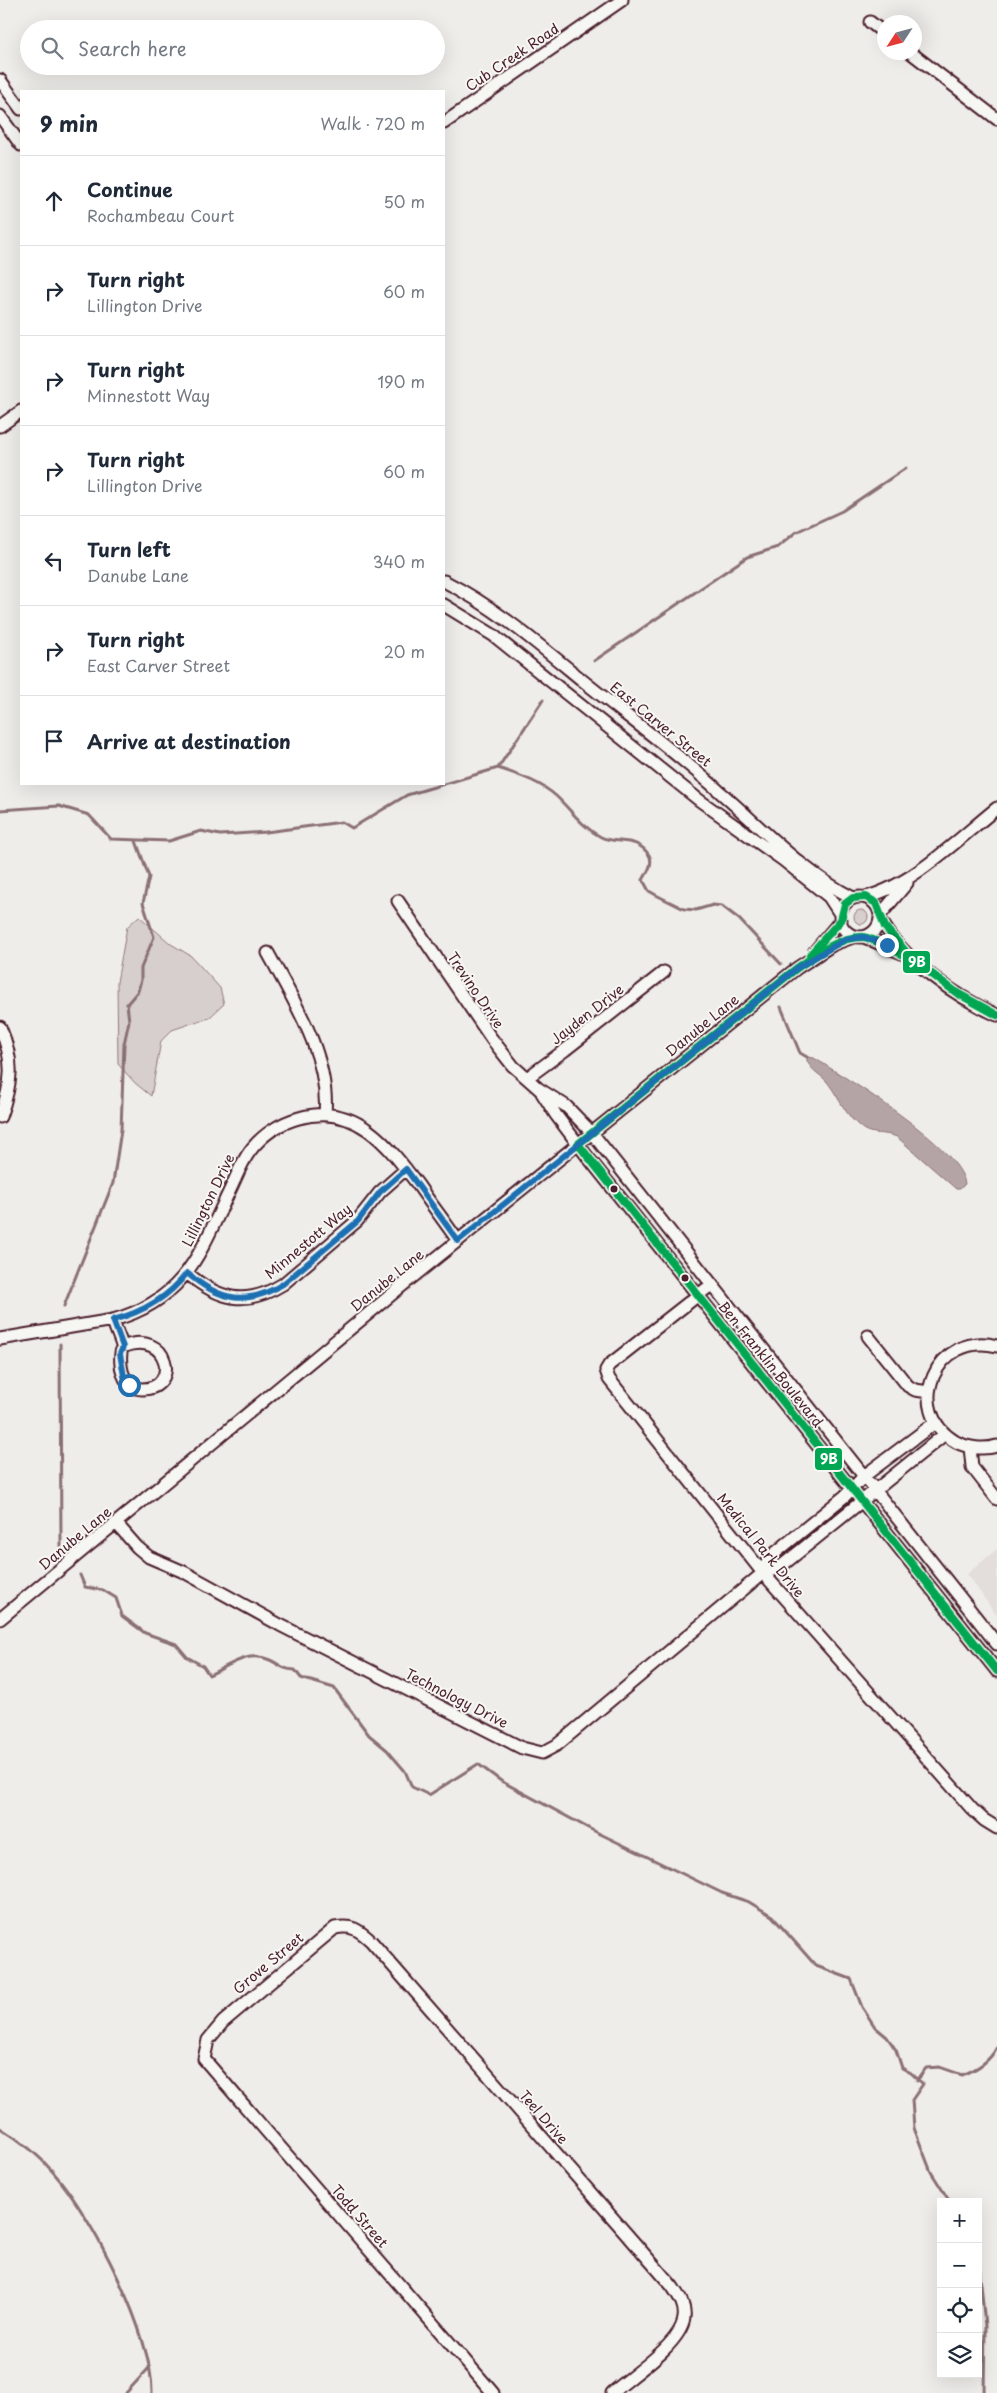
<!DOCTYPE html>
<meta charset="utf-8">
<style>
body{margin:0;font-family:"Playpen Sans",sans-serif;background:#f6f6f7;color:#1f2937}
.controls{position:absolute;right:15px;bottom:15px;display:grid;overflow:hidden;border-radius:0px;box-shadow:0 5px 20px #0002}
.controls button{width:45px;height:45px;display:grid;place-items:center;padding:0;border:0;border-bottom:1px solid #e0e1e3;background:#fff;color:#1f2937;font:25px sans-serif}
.compass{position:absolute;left:877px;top:15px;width:45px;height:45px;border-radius:50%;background:#fff;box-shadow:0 5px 20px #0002;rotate:234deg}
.stop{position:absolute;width:15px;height:15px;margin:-11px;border:4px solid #1f6fb2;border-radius:50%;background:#fff}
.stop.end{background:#1f6fb2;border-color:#fff;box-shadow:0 1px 5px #0008}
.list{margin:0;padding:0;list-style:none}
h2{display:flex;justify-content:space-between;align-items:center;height:65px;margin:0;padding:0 20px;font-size:21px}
h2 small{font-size:16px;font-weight:400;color:#747a83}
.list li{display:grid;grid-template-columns:32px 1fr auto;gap:15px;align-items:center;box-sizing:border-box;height:90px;padding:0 20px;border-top:1px solid #e0e1e3}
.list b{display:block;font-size:19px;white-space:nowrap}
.list p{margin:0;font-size:16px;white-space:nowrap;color:#747a83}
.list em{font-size:16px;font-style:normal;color:#747a83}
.icon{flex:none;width:28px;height:28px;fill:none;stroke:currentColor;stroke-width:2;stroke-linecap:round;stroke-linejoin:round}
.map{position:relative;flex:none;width:997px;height:2393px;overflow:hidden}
.search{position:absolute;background:#fff;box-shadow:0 5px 20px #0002;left:20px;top:20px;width:425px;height:55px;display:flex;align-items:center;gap:12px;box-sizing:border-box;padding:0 18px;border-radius:28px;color:#747a83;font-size:19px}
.panel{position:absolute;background:#fff;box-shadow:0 5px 20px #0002;left:20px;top:90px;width:425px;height:695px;border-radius:0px}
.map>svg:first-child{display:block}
</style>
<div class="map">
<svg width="997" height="2393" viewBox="0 0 997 2393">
<rect width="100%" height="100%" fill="#efedea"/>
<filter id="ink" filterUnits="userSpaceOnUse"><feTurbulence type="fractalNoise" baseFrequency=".02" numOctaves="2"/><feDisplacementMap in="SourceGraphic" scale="10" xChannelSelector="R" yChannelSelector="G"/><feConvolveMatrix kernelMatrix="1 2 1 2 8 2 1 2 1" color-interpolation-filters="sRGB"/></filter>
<g filter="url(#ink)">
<!-- built -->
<path fill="#e3dedc" d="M997 1549V1616L967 1574Z"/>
<!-- green -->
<path fill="#d7cfce" stroke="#90777c" d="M854 917a7 7 0 1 1 14 0a7 7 0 1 1-14 0Z
M139 916 171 944 191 956 220 988 224 1004 210 1017 172 1030 161 1041 151 1096 135 1083 118 1064 117 982 127 927Z"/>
<!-- water -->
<path fill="#b4a4a5" stroke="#8a6f74" d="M807 1057 814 1058C846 1078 961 1147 965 1184L960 1189H956L897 1137C885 1132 871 1135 863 1129 846 1117 840 1099 828 1083 821 1074 813 1073 807 1061Z"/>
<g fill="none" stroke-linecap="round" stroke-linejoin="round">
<!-- stream -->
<path stroke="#8a6f74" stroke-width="3" d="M594 661 747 557 778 547 796 532 842 511 906 468
M498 768C518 775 539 781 556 796 571 810 582 827 601 837 616 845 636 835 649 855 654 863 647 873 643 880L649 891 656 895 684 909 696 910 713 905 722 906 739 919 781 964
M0 810 59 806 89 815 111 839 169 841 201 831 220 835 266 832 342 822 352 828 407 795 498 768 543 700
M781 1007 800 1053 807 1057
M64 1306 113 1183 121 1130 124 1044 129 1021 127 1004 138 991 141 980V968L154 937 143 903 149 877 136 841
M60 1344 61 1546
M80 1575 85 1587 103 1590 116 1598 122 1616 145 1633 176 1644 187 1657 203 1666 209 1675C229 1666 247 1650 270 1660 281 1665 281 1669 295 1670L301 1678 334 1688 369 1735 387 1750 405 1771 412 1787 429 1795 478 1764 501 1781 590 1829 722 1893 749 1902 772 1916 816 1966 851 1979 862 2007 875 2027 887 2037 896 2050 902 2068 911 2073 923 2084 912 2100 914 2128 931 2172 950 2202
M917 2081 926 2068 939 2067 962 2075C976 2070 990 2061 997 2047
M0 2128C20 2140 38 2154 53 2172 92 2216 153 2335 152 2393
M978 2252 985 2326 984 2393
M126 2393 149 2368"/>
<!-- minor casing -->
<g stroke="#4a1f2b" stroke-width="15">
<path id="minor" d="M870 22 884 33
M910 52 997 119
M0 80 21 109
M0 116 21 145
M444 123 622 0
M0 426 21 411
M444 581C495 607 538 644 582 680 628 717 676 752 720 792 763 829 802 872 853 898
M444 605 493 635 699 800 783 860 829 897 840 914
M840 917a20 20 0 1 1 40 0a20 20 0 1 1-40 0Z
M866 897C913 885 959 838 997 808
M398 901 491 1038 513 1066 539 1089 566 1106 592 1133 997 1644
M881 914 907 883
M881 920C903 960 956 997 997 1015
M864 937 904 954
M814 952 841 920
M268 953C294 1001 330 1057 325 1114
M0 1027C15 1062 12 1083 0 1117
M527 1078 565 1050 664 972
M542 1093 556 1115 587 1156 997 1671
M187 1273C219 1300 246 1307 283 1284L357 1221 380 1192 406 1169
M711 1285 609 1365 606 1370 609 1379 763 1573 972 1809 984 1820 997 1828
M113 1320C115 1329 120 1338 122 1346 123 1349 121 1350 121 1353 120 1359 121 1371 124 1376 127 1384 134 1389 142 1389 181 1389 169 1328 123 1347
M868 1336 908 1386 915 1390 929 1392
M0 1339 113 1320C185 1300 200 1253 229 1192 236 1178 241 1163 250 1151 262 1135 280 1123 299 1118 356 1102 388 1145 418 1185 431 1204 445 1222 458 1241
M997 1346C936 1330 902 1411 956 1442 968 1448 984 1450 997 1446
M970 1447 972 1467 997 1499
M116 1523 137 1547 149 1557 184 1572 280 1625 522 1748 542 1753 557 1745 763 1573 779 1568 945 1434
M763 1573 769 1558 845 1496 864 1476 936 1422
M0 1619 409 1280 797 968 834 944 856 936
M493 2393 204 2059 208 2040 223 2022 335 1928C352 1925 358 1929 371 1941L672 2286C678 2295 686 2305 684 2318 681 2344 631 2376 612 2393"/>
</g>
<!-- minor -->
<use href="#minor" stroke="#f6f6f2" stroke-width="11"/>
<!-- bus-1 casing -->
<g stroke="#f6f6f2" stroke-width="11">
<path id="bus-1" d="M810 955 841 920 845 904 853 898 866 897 876 903 885 927 912 959 957 993 997 1015
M912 959C900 954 875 938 863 937 839 936 815 956 797 968L578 1144 997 1671"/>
</g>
<!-- bus-1 -->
<use href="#bus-1" stroke="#00a651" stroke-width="8"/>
</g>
</g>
<g fill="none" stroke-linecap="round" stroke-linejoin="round" filter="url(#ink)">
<!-- route -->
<path stroke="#1f6fb2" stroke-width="6" d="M129 1385 124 1376 120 1354 123 1347 113 1320C143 1312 168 1298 187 1273 219 1300 246 1307 283 1284L358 1221 380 1192 406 1169 458 1241 797 968 846 939 864 937 887 945"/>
</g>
<!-- markers -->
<g fill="#4a1f2b" stroke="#f6f6f2" stroke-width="2">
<circle cx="614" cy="1189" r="4.5"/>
<circle cx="685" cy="1278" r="4.5"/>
</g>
<g text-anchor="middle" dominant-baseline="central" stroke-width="4" stroke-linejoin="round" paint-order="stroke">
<!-- street labels -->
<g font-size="14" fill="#4a1f2b" stroke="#f6f6f2">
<text transform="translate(512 57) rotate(-34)">Cub Creek Road</text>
<text transform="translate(661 724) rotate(39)">East Carver Street</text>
<text transform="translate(476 990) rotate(56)">Trevino Drive</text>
<text transform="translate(587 1014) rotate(-38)">Jayden Drive</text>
<text transform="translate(702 1025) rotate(-39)">Danube Lane</text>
<text transform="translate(208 1200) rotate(-64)">Lillington Drive</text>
<text transform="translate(308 1241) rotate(-40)">Minnestott Way</text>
<text transform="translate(387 1280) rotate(-39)">Danube Lane</text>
<text transform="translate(771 1364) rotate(51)">Ben Franklin Boulevard</text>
<text transform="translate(75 1538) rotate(-40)">Danube Lane</text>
<text transform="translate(761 1545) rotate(51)">Medical Park Drive</text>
<text transform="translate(457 1698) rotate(27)">Technology Drive</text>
<text transform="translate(268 1963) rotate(-40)">Grove Street</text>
<text transform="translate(544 2117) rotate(49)">Teel Drive</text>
<text transform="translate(360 2216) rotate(49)">Todd Street</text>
</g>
</g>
<g stroke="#f6f6f2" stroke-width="2">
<rect x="902" y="950" width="29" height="24" rx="5" fill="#00a651"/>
<rect x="814" y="1447" width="29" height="24" rx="5" fill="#00a651"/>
</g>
<g font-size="14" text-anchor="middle" font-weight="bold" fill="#fff">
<text x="917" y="967">9B</text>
<text x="829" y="1464">9B</text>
</g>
</svg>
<div class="controls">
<button>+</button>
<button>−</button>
<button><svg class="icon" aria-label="locate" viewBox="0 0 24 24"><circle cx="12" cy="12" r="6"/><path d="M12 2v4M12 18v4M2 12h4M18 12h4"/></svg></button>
<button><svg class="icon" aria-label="layers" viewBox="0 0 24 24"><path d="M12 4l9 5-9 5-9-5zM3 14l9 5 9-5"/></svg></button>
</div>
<svg class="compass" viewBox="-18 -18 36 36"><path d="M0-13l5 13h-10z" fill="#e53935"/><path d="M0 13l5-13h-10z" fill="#747a83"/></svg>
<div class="stop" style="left:129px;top:1385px"></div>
<div class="stop end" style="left:887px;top:945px"></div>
<div class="search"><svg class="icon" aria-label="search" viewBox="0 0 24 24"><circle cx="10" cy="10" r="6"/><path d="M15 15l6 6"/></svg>Search here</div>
<section class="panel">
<h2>9 min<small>Walk · 720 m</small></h2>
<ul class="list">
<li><svg class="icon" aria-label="ahead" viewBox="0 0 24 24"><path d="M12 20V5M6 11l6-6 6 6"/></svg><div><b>Continue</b><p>Rochambeau Court</p></div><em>50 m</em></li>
<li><svg class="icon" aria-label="right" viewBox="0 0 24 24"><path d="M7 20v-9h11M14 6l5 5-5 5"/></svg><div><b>Turn right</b><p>Lillington Drive</p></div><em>60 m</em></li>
<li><svg class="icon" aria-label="right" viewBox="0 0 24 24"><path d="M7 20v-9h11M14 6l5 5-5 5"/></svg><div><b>Turn right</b><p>Minnestott Way</p></div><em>190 m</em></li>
<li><svg class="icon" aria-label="right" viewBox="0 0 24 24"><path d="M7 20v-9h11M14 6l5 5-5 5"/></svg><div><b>Turn right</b><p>Lillington Drive</p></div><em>60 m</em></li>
<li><svg class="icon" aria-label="left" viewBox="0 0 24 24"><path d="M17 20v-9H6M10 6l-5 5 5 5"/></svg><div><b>Turn left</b><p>Danube Lane</p></div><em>340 m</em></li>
<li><svg class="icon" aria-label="right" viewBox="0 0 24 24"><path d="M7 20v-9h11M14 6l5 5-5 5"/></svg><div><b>Turn right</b><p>East Carver Street</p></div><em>20 m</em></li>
<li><svg class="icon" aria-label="arrive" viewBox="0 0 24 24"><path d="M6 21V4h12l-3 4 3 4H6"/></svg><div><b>Arrive at destination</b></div></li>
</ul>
</section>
</div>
